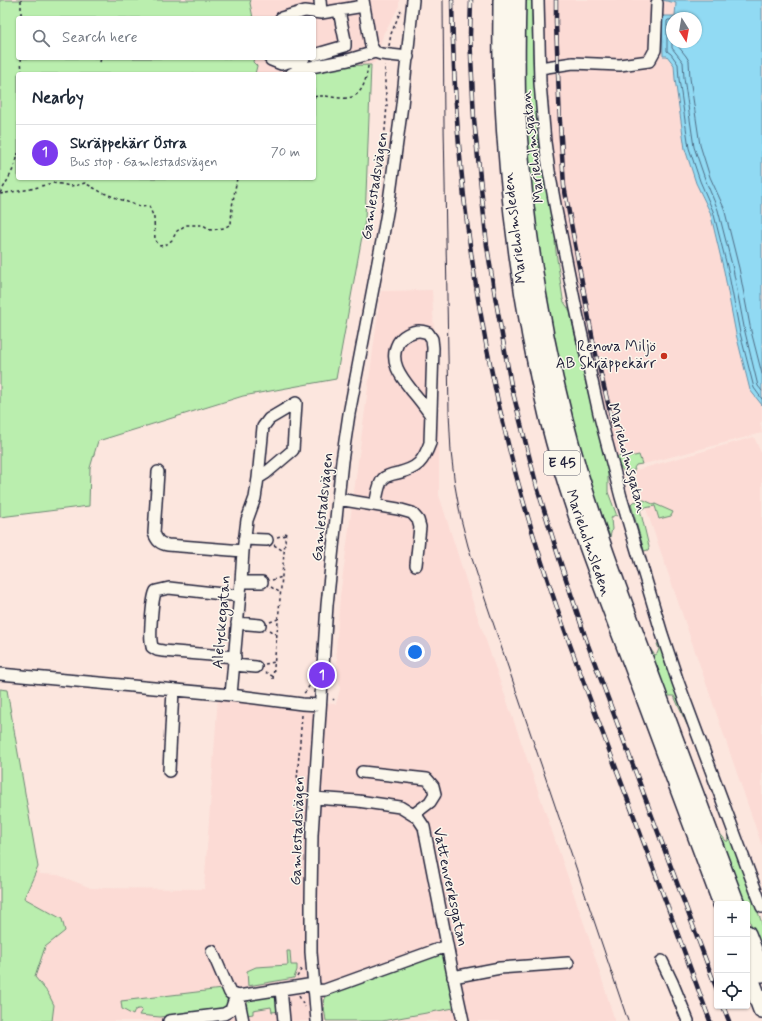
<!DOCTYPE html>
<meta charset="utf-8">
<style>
body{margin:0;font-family:Mynerve,sans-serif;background:#f2f2f3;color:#1f2937}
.controls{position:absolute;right:12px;bottom:12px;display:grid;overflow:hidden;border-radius:4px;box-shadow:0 1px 3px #0004}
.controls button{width:36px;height:36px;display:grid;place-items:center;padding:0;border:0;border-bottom:1px solid #e0e1e3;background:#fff;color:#1f2937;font:20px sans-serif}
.compass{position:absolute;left:666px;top:12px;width:36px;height:36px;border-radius:50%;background:#fff;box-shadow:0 1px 3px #0004;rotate:169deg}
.you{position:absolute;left:415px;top:652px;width:14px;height:14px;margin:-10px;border:3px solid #fff;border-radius:50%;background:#1a73e8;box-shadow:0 0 0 6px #1a73e833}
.badge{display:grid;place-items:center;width:26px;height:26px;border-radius:50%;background:#7c3aed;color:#fff;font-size:13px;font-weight:700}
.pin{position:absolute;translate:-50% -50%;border:2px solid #fff;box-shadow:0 1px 4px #0006}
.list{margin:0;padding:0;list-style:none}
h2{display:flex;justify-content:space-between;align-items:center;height:52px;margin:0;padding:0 16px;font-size:17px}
h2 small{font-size:13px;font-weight:400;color:#747a83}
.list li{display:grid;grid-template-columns:26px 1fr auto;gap:12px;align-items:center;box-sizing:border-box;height:56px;padding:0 16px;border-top:1px solid #e0e1e3}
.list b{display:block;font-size:15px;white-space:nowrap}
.list p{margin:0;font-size:13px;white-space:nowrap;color:#747a83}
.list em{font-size:13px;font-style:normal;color:#747a83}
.icon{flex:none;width:22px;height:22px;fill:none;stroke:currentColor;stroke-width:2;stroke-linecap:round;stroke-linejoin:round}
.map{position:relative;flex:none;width:762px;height:1021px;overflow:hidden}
.search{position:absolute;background:#fff;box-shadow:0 1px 3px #0004;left:16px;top:16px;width:300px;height:44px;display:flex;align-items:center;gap:10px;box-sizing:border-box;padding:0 14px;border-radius:4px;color:#747a83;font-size:15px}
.panel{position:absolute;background:#fff;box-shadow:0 1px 3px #0004;left:16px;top:72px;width:300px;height:108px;border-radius:4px}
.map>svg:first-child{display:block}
</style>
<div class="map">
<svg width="762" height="1021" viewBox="0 0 762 1021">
<rect width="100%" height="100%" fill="#fce6de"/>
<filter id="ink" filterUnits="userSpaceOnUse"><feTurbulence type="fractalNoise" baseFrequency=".025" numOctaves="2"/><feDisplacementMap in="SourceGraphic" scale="8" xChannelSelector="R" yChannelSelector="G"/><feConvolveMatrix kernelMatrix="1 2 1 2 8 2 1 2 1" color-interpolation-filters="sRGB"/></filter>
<g filter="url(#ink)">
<!-- built -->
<path fill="#fcdbd5" d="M251 0H399V6L388 27 384 32 375 62 371 65 353 66 302 74H255L257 66 253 62 254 58H314V18H253L250 3Z
M541 0H662L676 2 675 16H663L667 56 674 65 675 79 685 149 696 183 710 212 724 271 736 334 750 390 762 405V421L760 423 762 433 617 471 593 374 548 142Z
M432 290 439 446V495L475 609 588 935 615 1021H52L54 1005 48 993 35 977 45 947 24 898 38 867 40 874 58 875 91 888 204 889 218 697 336 704 340 689 336 650 340 596 381 291Z
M754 437 762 455V846L633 471Z"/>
<!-- green -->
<path fill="#baeeae" stroke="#6e8874" d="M0 0H251L250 3 253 18H18V58H254L253 62 257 66 255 74H18V178H314V74H302L323 66 371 65 365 220 336 379 243 396 98 441 90 468 89 506 0 517Z
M523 0H532C532 33 533 65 535 98 539 145 547 191 556 238L555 241 556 252 563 299 564 302 570 311 584 376 607 466 608 474V492L617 516 615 515 612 517 611 519 612 529 610 537 583 463 570 413 544 296 531 200 523 88Z
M639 455 642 464 636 465 634 468 635 470 624 471C619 468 618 463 617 457L618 456 625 458Z
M644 500 655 505V504L673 512 671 516 659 519 655 506 640 509 649 547 648 550 644 551 631 504 633 502Z
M659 643 688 725H687L674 696H669L668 697 718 831 726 841H728L727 830 762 923V954L747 914V904H743L648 651 650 649 655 655 657 654 659 649 657 644Z
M0 689 7 690 38 867 24 898 62 919 65 931 45 947 35 977 48 993 54 1005 52 1021H0Z
M441 950 444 954 454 1008 382 1021H326C325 1013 322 1001 327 994Z
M287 951H290L291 965H297V970L294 978 248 986 247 971 256 967 288 965Z
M222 989 225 994 229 1005 228 1007 217 1011 160 1017 139 1015 142 1010 141 1009H138L135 1010 133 1015 122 1009 121 1001Z
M277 995 281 1011 272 1012 271 1007 253 1010V1014L247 1015C246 1009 245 1004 250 999Z"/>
<!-- water -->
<path fill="#91daf3" stroke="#6590a9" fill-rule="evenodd" d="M662 0H762V405L750 390 736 334 724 271 710 212 696 183 685 149 675 79 674 65 667 56H663L662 16H675L676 3ZM672 18H696V42H672Z"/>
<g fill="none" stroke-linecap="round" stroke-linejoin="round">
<!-- shore -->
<path stroke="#4e6c85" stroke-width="1" d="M672 20H668L667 21V51L671 54 678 64 679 79 689 148 700 181 713 211 728 270 740 333 754 388 762 399
M672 26V48L683 62 684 78 694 147 705 179 718 210 733 269 745 332 758 386 762 391
M678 42V46L686 56 689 61 690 78 700 145 710 177 724 208 739 268 751 331 762 374"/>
<!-- minor casing -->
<g stroke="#22223b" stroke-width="14">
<path id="minor" d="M320 0 321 13 364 6
M363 0 371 46 375 52 381 54 408 57
M538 0 540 83 545 142 549 171 556 210 576 309 599 413 621 497 662 634 678 682 762 907
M281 18 305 11 321 13
M314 55 345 46V40L339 11
M270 58 271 60 281 64 304 58
M540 68 573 63 620 65 649 61 655 50 657 3
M291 74 300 69 348 60 375 52
M296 403 293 450 266 473 258 478 263 427 269 419Z
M158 472 154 533C157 541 160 544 168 545L243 551
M338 499 398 509 412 513 418 520 420 527 416 565
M375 505C377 498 378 484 383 479 387 475 393 474 398 473 418 468 423 462 430 443L433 348 432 339 428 333C425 332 422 331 419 331 412 331 402 336 398 343 388 362 402 378 413 392 419 399 425 407 430 414
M244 539 267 540
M241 582H262
M237 623 260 625
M235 657 163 651 157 650 152 647C152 646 151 642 151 641 150 633 152 597 156 591L169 588 240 596
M234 665 256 667
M0 674 231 695 302 704 320 705
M231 695 241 582 243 551 247 520 255 498 258 478
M169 771 173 690
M362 772 427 779 433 786 435 794 430 802 413 815
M314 798 358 801 400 807 418 818 424 827 452 970 463 1021
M212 951 230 993 238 996 243 1021
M662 961 672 982 688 1021
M453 977 500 968 568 963
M281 989 284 1021
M314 991 325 990 447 946
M169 1021 224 1014 231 1010 234 1001 238 996 314 984
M317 1021 311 952V899L312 835 316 773 327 605 342 461 349 414 382 241 389 201 402 105 413 0"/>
</g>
<!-- highway casing -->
<g stroke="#22223b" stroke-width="20">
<path id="highway" d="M502 0C502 28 501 57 503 85 508 198 522 310 549 420 570 504 602 585 633 666 663 745 692 825 722 904
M517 0C516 44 515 88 518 132 525 229 540 326 564 420 585 503 615 582 645 661 675 742 706 823 736 904
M747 934 762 973
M747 970 762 1010"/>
</g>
<!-- path -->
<path stroke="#22223b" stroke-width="1.5" stroke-dasharray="3 3" stroke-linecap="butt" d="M21 0V18
M389 46 391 34 401 10
M21 58 22 74
M100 62 101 58
M314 97C324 94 332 98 342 98 362 100 366 81 368 66
M382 167 387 105 385 85V65
M0 193C7 182 16 166 18 153
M0 194 31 189 52 183 61 184 70 186 78 185 85 183 101 192 135 205 140 207 149 206 154 218 155 240 160 246 167 244 172 240 177 231 186 225H203L211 230 224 228 231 224 232 207 237 178
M277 537 286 535
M274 545 285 552
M272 580 282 577
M271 587 281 593
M270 622 278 619
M269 630 277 635
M265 664 275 662
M265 672 274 677
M273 679 286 530
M304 693C309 689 310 684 311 677
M333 699 334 700
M302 715 297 780 301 797 302 820
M297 977 302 968
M299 996 305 1007"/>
<!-- minor -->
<use href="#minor" stroke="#fbf7ec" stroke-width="11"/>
<!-- highway -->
<use href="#highway" stroke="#fbf7ec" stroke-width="17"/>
<!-- tram -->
<path stroke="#22223b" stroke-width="1" d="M443 0 444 125 449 412 451 452 455 486 461 519 468 546 483 593 628 1021"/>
<!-- rail casing -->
<g stroke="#22223b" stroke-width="4.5">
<path id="rail" d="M452 0C454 151 472 301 509 448 537 560 578 669 619 776 650 858 680 940 710 1021
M471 0 470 35 474 119 487 246 495 296 511 385 526 444 537 487 558 555 588 645 717 990
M556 0V23L560 123 564 186 594 346 613 424
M723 1006 729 1021"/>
</g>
<!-- rail -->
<use href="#rail" stroke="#fbf7ec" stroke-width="3" stroke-dasharray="9" stroke-linecap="butt"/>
</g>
</g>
<!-- markers -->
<circle fill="#c8321e" stroke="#fbf7ec" stroke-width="1.5" cx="664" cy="356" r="4"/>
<g text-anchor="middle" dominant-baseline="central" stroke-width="3" stroke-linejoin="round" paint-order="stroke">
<!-- shield labels -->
<rect fill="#fbf7ec" stroke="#636270" stroke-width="1" x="544" y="451" width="36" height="24" rx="3"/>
<g font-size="14" font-weight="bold" fill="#22223b">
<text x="562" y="463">E 45</text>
</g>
<!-- street labels -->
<g font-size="15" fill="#22223b" stroke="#fbf7ec">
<text transform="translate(533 147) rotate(-97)">Marieholmsgatan</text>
<text transform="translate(375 186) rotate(-81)">Gamlestadsvägen</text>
<text transform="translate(515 228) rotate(-97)">Marieholmsleden</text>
<text transform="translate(627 458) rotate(75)">Marieholmsgatan</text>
<text transform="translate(323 507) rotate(-84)">Gamlestadsvägen</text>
<text transform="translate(588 543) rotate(71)">Marieholmsleden</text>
<text transform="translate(222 622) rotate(-85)">Alelyckegatan</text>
<text transform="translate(298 831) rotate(-88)">Gamlestadsvägen</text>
<text transform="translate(450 887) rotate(78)">Vattenverksgatan</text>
</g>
<!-- poi labels -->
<g font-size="15" fill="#22223b" stroke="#fbf7ec" text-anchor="end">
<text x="656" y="347">Renova Miljö<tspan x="656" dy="17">AB Skräppekärr</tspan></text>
</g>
</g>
</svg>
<div class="controls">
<button>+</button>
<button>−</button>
<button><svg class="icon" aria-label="locate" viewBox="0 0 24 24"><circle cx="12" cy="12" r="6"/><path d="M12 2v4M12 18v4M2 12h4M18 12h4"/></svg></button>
</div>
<svg class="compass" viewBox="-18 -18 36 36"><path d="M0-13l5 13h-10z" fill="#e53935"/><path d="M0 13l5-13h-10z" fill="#747a83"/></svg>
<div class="you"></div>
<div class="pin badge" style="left:322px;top:675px">1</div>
<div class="search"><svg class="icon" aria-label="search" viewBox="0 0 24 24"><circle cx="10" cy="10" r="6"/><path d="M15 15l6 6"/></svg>Search here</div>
<section class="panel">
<h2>Nearby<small></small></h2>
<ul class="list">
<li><span class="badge">1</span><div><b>Skräppekärr Östra</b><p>Bus stop · Gamlestadsvägen</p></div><em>70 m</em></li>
</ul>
</section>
</div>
